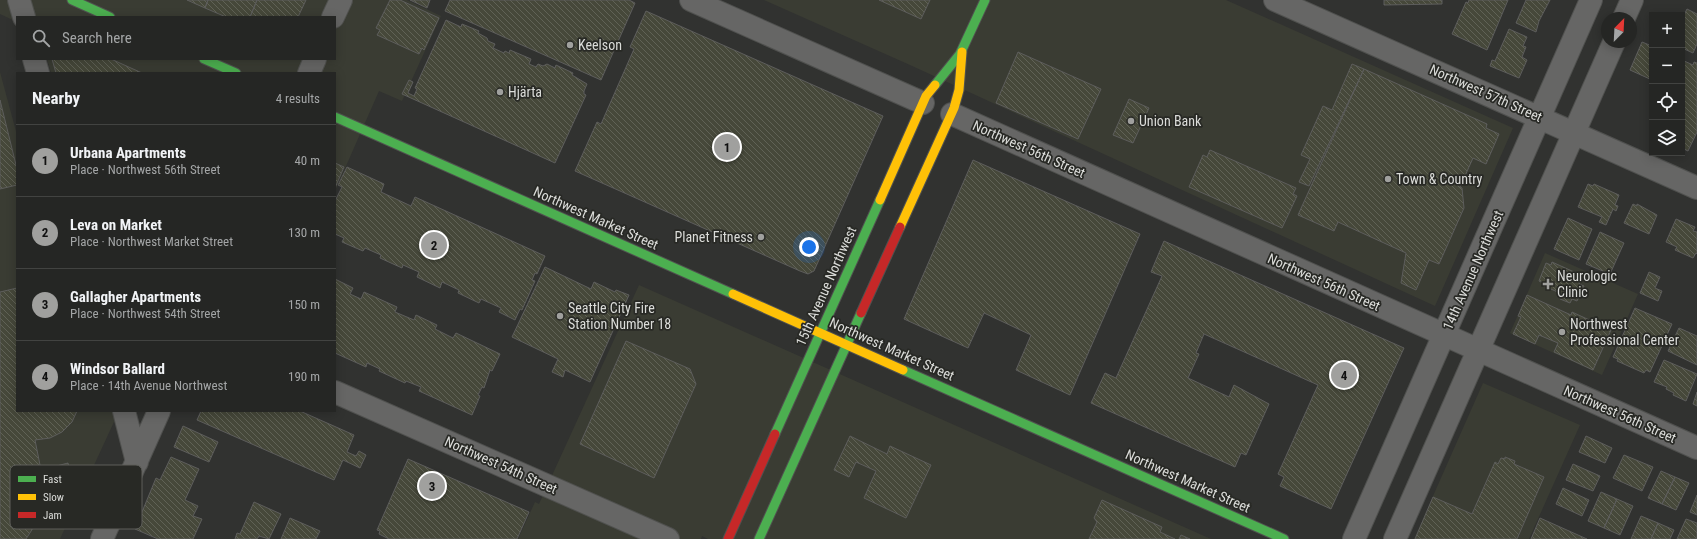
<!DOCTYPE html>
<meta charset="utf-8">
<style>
body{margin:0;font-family:"Roboto Condensed",sans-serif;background:#2d2e2c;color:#f1f3f6}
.controls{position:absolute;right:12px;top:12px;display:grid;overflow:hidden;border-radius:0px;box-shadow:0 2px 10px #0003}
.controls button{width:36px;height:36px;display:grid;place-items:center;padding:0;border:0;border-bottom:1px solid #424341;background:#252624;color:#f1f3f6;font:20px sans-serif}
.compass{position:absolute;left:1601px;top:12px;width:36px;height:36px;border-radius:50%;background:#252624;box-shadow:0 2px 10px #0003;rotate:24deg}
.you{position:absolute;left:809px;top:247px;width:14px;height:14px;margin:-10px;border:3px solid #fff;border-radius:50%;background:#1a73e8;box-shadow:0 0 0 6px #1a73e833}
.badge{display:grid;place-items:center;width:26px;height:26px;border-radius:50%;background:#a0a09e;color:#111;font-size:13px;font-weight:700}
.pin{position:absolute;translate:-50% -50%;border:2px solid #fff;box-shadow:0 1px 4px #0006}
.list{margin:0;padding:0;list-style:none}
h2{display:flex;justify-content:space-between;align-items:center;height:52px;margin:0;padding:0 16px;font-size:17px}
h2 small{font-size:13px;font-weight:400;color:#a3a5a6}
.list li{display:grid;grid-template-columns:26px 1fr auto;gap:12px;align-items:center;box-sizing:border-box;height:72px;padding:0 16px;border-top:1px solid #424341}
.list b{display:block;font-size:15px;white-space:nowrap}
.list p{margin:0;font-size:13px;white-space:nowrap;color:#a3a5a6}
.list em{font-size:13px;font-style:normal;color:#a3a5a6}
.icon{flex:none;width:22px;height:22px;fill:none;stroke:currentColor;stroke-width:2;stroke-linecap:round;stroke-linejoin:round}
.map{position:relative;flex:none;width:1697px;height:539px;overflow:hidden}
.search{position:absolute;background:#252624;box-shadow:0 2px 10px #0003;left:16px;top:16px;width:320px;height:44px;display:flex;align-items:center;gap:10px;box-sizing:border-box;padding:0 14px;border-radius:0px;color:#a3a5a6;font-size:15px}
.panel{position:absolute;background:#252624;box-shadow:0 2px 10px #0003;left:16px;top:72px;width:320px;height:340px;border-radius:0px}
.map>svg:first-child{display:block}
</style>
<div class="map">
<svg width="1697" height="539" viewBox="0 0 1697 539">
<defs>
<pattern id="building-back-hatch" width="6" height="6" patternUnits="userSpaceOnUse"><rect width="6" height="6" fill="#46483a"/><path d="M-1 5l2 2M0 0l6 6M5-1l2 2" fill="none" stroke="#606256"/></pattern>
</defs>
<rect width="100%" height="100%" fill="#313230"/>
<!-- built -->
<path fill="#3a3c33" d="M0 0H407L441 16 402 101 379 91 335 191V73H51L47 59H335V17H17V22L0 14Z
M764 0H1226L1513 128 1435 306 910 65Z
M0 72 17 135V411H119L60 539H0Z
M1545 253 1638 294 1602 375 1510 333Z
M639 285 1211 539H708L702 536 701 539H518L535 502 539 504Z
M1483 383 1580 425 1529 539H1414Z"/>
<!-- building -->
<path fill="url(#building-back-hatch)" stroke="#5d5d5c" d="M187 0H208L205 8Z
M208 0H257L250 17H226L205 8Z
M257 0H306L298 17H250Z
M390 0H400L439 18 424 50 422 48 419 54 377 35 380 30 376 28Z
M410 0H430L427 8Z
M450 0H629L635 3 601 80 445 11Z
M879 0H930L921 19Z
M1384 0H1442V4L1384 5Z
M1469 0H1508L1487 50 1452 34 1466 2 1468 3Z
M1526 0H1550L1539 21 1536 32 1516 23Z
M1687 9 1697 14V44L1693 53 1682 48V19Z
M646 11 883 116 814 271 808 274 800 271 575 171 597 122 601 124 634 49 630 47Z
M446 20 461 27 462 24 479 31 478 33 487 38 488 41 495 44 493 48 504 53 505 51 509 53 510 50 531 59 529 64 536 67 538 64 543 66 547 64 555 68 556 65 573 73 572 75 587 84 584 91V94L586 95 555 163 402 94 409 80 413 82 408 93 414 96 417 89 415 88Z
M1509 29 1527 37 1523 46 1526 47 1522 57 1527 60 1519 78 1490 66 1492 60 1495 61Z
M1642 42 1652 46V80L1630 70Z
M1018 52 1101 89 1078 139 996 103Z
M52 59H111L142 73H56Z
M1682 60 1693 65 1694 62 1697 63V132L1688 151 1682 148Z
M1352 64 1364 69 1309 186 1299 182 1310 159 1301 155 1323 106 1332 110Z
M1364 69 1487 124 1486 128 1499 134 1486 164 1473 158 1460 187 1462 188 1464 208 1439 264 1429 260 1416 290 1401 283 1406 253 1338 222 1334 231 1298 215Z
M1129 99 1149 108 1133 143 1113 135Z
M0 100 17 169V185L0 189Z
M1210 150 1296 188 1293 194 1297 196 1282 228 1189 187 1203 155 1207 157Z
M973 160 1140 234 1070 395 1016 370 1031 335 984 313 968 348 904 319Z
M335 163 344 167 335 188Z
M347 167 384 184 381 192 411 206 415 197 545 256 537 274 535 273 532 280 535 281 522 310 520 309 515 320 499 312 501 308 481 299 479 303 458 293 459 290 442 282 440 288 417 277 419 272 403 265 402 268 380 258 381 255 365 248 363 251 342 242 344 238 335 234V201L342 187 338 185Z
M1588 184 1593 186 1594 184 1619 195 1615 205 1618 206 1616 211 1613 209 1606 225 1599 222 1602 217 1578 207Z
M1633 204 1637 206V204L1657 215 1649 234 1624 223Z
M1568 218 1592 229 1579 260 1554 249Z
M1676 219 1695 227 1693 231 1697 232V254L1696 253 1693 258 1675 250 1677 247 1666 242Z
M1600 232 1624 243 1610 274 1586 264Z
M1164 241 1404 348 1331 509 1280 486 1284 477 1278 474 1318 385 1204 334 1196 353 1199 354 1188 378 1229 397 1234 385 1269 404 1246 455 1241 453 1235 467 1091 403 1105 373 1116 378 1162 276 1151 272Z
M1552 262 1583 276 1579 284 1584 286 1577 301 1572 299 1570 303 1560 299 1562 294 1542 285 1543 283 1539 281 1546 263 1551 265Z
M545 267 591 289 594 282 615 292 616 290 629 295 590 382 565 370 563 377 552 372 558 359 512 337Z
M1649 272 1660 277 1655 288 1662 291 1658 301 1640 293Z
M335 279 353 288 350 294 361 299 364 292 397 307 395 312 414 320 416 315 437 325 435 329 453 338 456 333 500 354 492 371 490 370 484 388 482 387 478 395 480 396 472 415 419 391 421 387 406 381 405 383 379 371 380 369 367 363 366 367 335 353Z
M17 288V411H77L72 422 62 432 50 438 35 440 41 470 68 463 75 491 64 506 44 511 26 539H0V292Z
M1527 295 1571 315 1572 312 1611 330 1593 370 1554 352 1558 343 1539 335 1535 344 1513 334 1521 317 1518 316Z
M1635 308 1672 324 1650 372 1646 370 1644 373 1617 361 1618 359 1613 357Z
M1679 328 1697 336V365L1668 351Z
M626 341 690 369 696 384 654 478 580 444Z
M1664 360 1697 374 1686 401 1673 395 1674 393 1666 389 1667 387 1654 382Z
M1697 392V406L1693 404Z
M201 411H300L354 435 347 452 356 456 359 451 366 455 360 468 343 460 334 480 197 420Z
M183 426 218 442 209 462 174 447Z
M850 436 887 454 890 446 931 465 906 518 864 498 876 471 856 462 849 477 834 470Z
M1586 436 1612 448 1605 463 1579 452Z
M1624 455 1653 467 1642 491 1613 478Z
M171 457 199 469 185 500 198 506 193 516 202 519 193 539H158L135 529 156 478 160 480Z
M1505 457 1515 461 1514 464 1544 477 1517 539H1415L1433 497 1472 514 1495 462 1498 464 1501 458 1505 459Z
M408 459 529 512 517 539H389L379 534 380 531 377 530Z
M1573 464 1600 476 1593 491 1566 480Z
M1661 471 1675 477 1662 504 1648 498Z
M1675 477 1689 483 1676 510 1662 504Z
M1563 488 1589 500 1582 516 1556 504Z
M1601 492 1617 499 1604 528 1588 521Z
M1697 495V515L1690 512Z
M1617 499 1633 506 1620 535 1604 528Z
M1102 500 1162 527 1160 532 1175 539H1089L1097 522 1094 518Z
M254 502 281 514 269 539 259 536 257 539H235L237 533 240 534Z
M1641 516 1658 523 1651 539H1631Z
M290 518 320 531 316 539H281Z
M1540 518 1587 539H1531Z
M1686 519 1697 523V539H1677Z
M1658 523 1674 530 1670 539H1651Z
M1181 535 1190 539H1179Z"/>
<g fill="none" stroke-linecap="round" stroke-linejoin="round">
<!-- street casing -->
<g stroke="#50514f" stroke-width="24">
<path id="street" d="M19 0 24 17
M691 0 923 103
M1275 0 1697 188
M333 17 341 0
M1624 18 1632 0
M34 59 38 73
M309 73 315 59
M952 114 1697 448
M335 392 668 539
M124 411 137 462
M102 539 159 411
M1354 539 1591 0
M1395 539 1614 42"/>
</g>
<!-- fast casing -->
<g stroke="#50514f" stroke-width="11">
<path id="fast" d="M72 0 110 17
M204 59 236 73
M935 85 960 54 985 0
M335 117 733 294
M903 370 1284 539
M775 434 880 200
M759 539 861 313"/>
</g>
<!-- slow casing -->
<g stroke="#50514f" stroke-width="11">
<path id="slow" d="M880 200 926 96 935 85
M900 227 954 108 959 90 962 52
M733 294 903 370"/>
</g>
<!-- jam casing -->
<g stroke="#50514f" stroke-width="11">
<path id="jam" d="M861 313 900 227
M728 539 775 434"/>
</g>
<!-- street -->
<use href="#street" stroke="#666665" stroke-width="22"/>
<!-- fast -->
<use href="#fast" stroke="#4caf50" stroke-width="9"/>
<!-- slow -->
<use href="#slow" stroke="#ffc107" stroke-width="9"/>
<!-- jam -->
<use href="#jam" stroke="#c62828" stroke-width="9"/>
</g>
<!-- markers -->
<g fill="#a0a09e" stroke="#282925" stroke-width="1.5">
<circle cx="570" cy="45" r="4"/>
<circle cx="500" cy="92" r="4"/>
<circle cx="1131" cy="121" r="4"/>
<circle cx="1388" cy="179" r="4"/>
<circle cx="761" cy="237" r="4"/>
<path d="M1546 278h4v4h4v4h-4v4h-4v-4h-4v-4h4z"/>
<circle cx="560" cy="316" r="4"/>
<circle cx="1562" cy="332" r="4"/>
</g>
<g text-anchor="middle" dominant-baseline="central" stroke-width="3.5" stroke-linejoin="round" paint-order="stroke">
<!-- poi labels -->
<g font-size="14" fill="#dbdcd9" stroke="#282925" text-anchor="start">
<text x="578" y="45">Keelson</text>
<text x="508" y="92">Hjärta</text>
<text x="1139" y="121">Union Bank</text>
<text x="1396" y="179">Town &amp; Country</text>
<text x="753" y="237" text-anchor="end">Planet Fitness</text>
<text x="1557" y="276">Neurologic<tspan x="1557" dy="16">Clinic</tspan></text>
<text x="568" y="308">Seattle City Fire<tspan x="568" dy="16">Station Number 18</tspan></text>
<text x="1570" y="324">Northwest<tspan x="1570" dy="16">Professional Center</tspan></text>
</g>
<!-- street labels -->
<g font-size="14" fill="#dbdcd9" stroke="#282925">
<text transform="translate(1486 93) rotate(24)">Northwest 57th Street</text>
<text transform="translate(1029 149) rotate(24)">Northwest 56th Street</text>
<text transform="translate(596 218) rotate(24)">Northwest Market Street</text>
<text transform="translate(1473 270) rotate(-66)">14th Avenue Northwest</text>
<text transform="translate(1324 282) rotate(24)">Northwest 56th Street</text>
<text transform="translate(826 286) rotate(-66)">15th Avenue Northwest</text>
<text transform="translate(892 349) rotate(24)">Northwest Market Street</text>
<text transform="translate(1620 414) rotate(24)">Northwest 56th Street</text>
<text transform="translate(501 465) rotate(24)">Northwest 54th Street</text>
<text transform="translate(1188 481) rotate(24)">Northwest Market Street</text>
</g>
</g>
<!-- legend -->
<rect x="10" y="465" width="132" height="64" rx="6" fill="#282925" stroke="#5e5f5b" stroke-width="1"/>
<rect x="18" y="476" width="18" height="6" fill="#4caf50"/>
<rect x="18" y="494" width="18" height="6" fill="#ffc107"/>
<rect x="18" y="512" width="18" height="6" fill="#c62828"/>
<g font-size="11" fill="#dbdcd9">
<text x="43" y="483">Fast</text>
<text x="43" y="501">Slow</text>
<text x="43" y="519">Jam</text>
</g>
</svg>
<div class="controls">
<button>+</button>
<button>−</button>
<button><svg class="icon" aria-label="locate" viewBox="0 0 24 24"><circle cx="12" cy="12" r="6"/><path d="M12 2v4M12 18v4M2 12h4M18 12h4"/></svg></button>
<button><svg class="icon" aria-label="layers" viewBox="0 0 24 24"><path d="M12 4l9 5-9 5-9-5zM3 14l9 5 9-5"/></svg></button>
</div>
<svg class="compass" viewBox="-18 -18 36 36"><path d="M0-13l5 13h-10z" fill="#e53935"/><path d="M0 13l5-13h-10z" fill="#a3a5a6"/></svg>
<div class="you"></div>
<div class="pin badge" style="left:727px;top:147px">1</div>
<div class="pin badge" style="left:434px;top:245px">2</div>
<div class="pin badge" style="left:432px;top:486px">3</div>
<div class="pin badge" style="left:1344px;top:375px">4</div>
<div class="search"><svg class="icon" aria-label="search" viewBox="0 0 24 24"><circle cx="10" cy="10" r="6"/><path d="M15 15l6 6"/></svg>Search here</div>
<section class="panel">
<h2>Nearby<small>4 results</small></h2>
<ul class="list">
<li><span class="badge">1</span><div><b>Urbana Apartments</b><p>Place · Northwest 56th Street</p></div><em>40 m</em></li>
<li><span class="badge">2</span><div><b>Leva on Market</b><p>Place · Northwest Market Street</p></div><em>130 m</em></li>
<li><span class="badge">3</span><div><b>Gallagher Apartments</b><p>Place · Northwest 54th Street</p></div><em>150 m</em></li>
<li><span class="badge">4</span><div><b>Windsor Ballard</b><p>Place · 14th Avenue Northwest</p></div><em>190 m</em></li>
</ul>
</section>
</div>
